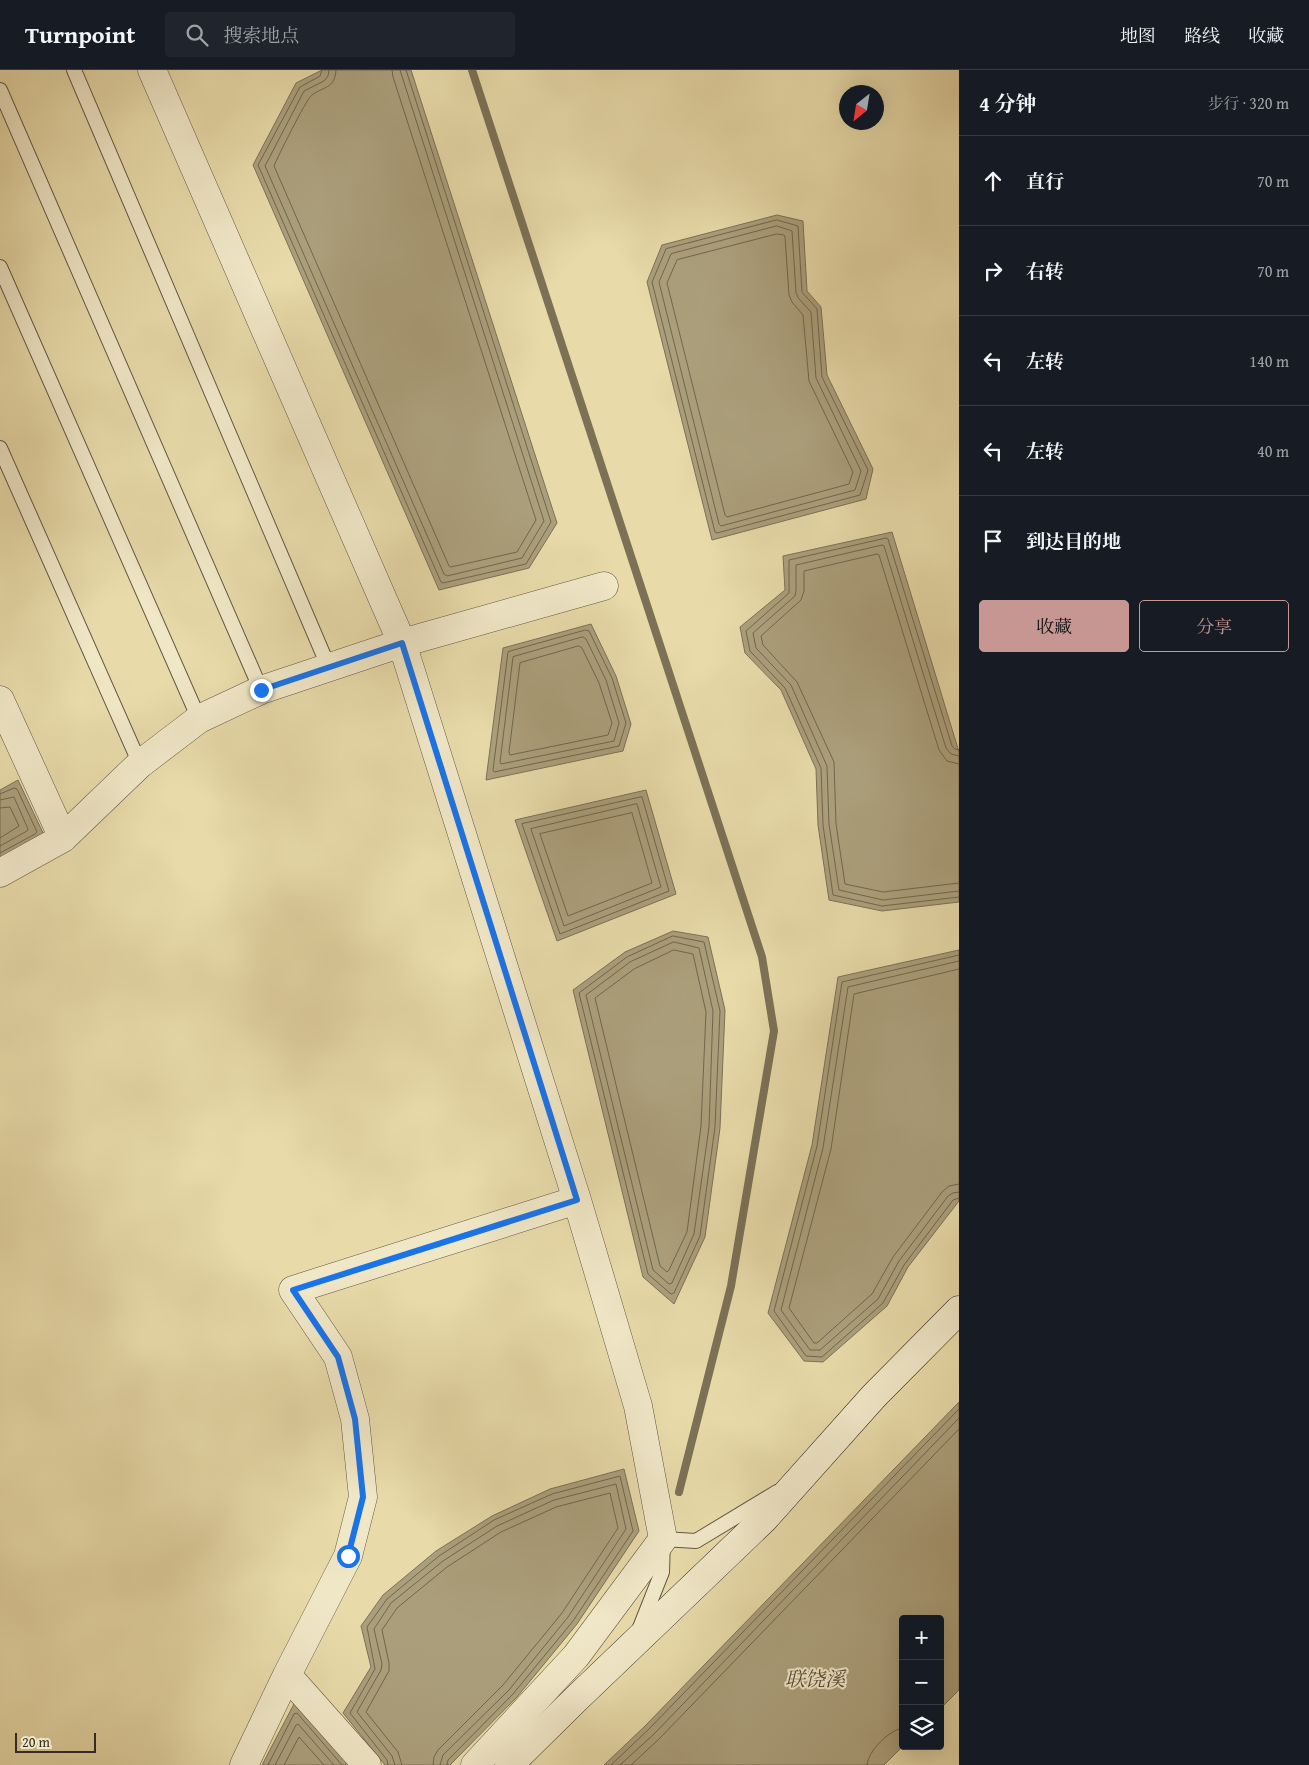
<!DOCTYPE html>
<html lang="zh">
<meta charset="utf-8">
<style>
body{margin:0;font-family:"Gentium Book Plus","Noto Serif SC",serif;background:#20242c;color:#f1f3f6}
.controls{position:absolute;right:15px;bottom:15px;display:grid;overflow:hidden;border-radius:5px;box-shadow:0 5px 20px #0002}
.controls button{width:45px;height:45px;display:grid;place-items:center;padding:0;border:0;border-bottom:1px solid #363941;background:#171b24;color:#f1f3f6;font:25px sans-serif}
.compass{position:absolute;left:839px;top:15px;width:45px;height:45px;border-radius:50%;background:#171b24;box-shadow:0 5px 20px #0002;rotate:210deg}
.scale{position:absolute;left:15px;bottom:12px;width:81px;box-sizing:border-box;padding-left:5px;border:2px solid #362c22;border-top:0;font-size:14px;line-height:18px;white-space:nowrap;color:#362c22;-webkit-text-stroke:4px #f0e7c7;paint-order:stroke}
.stop{position:absolute;width:15px;height:15px;margin:-11px;border:4px solid #1a73e8;border-radius:50%;background:#fff}
.stop.end{background:#1a73e8;border-color:#fff;box-shadow:0 1px 5px #0008}
.list{margin:0;padding:0;list-style:none}
h2{display:flex;justify-content:space-between;align-items:center;height:65px;margin:0;padding:0 20px;font-size:21px}
h2 small{font-size:16px;font-weight:400;color:#9ea1a6}
.list li{display:grid;grid-template-columns:32px 1fr auto;gap:15px;align-items:center;box-sizing:border-box;height:90px;padding:0 20px;border-top:1px solid #363941}
.list b{display:block;font-size:19px;white-space:nowrap}
.list em{font-size:16px;font-style:normal;color:#9ea1a6}
.actions{display:flex;gap:10px;padding:15px 20px}
.actions a{flex:1;padding:11px 0;border:1px solid #c59692;border-radius:5px;text-align:center;font-size:18px;color:#c59692}
.actions .main{background:#c59692;color:#111}
.icon{flex:none;width:28px;height:28px;fill:none;stroke:currentColor;stroke-width:2;stroke-linecap:round;stroke-linejoin:round}
.map{position:relative;flex:none;width:959px;height:1695px;overflow:hidden}
header{display:flex;align-items:center;gap:30px;box-sizing:border-box;height:70px;padding:0 25px;background:#171b24;border-bottom:1px solid #363941}
header strong{font-size:24px}
nav{display:flex;gap:28px;margin-inline-start:auto;font-size:18px}
.search{width:350px;height:45px;background:#20242c;display:flex;align-items:center;gap:12px;box-sizing:border-box;padding:0 18px;border-radius:5px;color:#9ea1a6;font-size:19px}
main{display:flex}
aside{flex:1;background:#171b24}
.map>svg:first-child{display:block}
</style>
<header>
<strong>Turnpoint</strong>
<div class="search"><svg class="icon" aria-label="search" viewBox="0 0 24 24"><circle cx="10" cy="10" r="6"/><path d="M15 15l6 6"/></svg>搜索地点</div>
<nav><a>地图</a><a>路线</a><a>收藏</a></nav>
</header>
<main>
<div class="map">
<svg width="959" height="1695" viewBox="0 0 959 1695">
<rect width="100%" height="100%" fill="#e8daa9"/>
<filter id="stains"><feTurbulence type="fractalNoise" baseFrequency=".004" numOctaves="4"/><feColorMatrix values="0 0 0 0 .2 0 0 0 0 .09 0 0 0 0 .02 0 0 0 .5 -.17"/></filter>
<radialGradient id="worn" r=".72"><stop offset=".6" stop-color="#630" stop-opacity="0"/><stop offset="1" stop-color="#630" stop-opacity=".3"/></radialGradient>
<!-- water -->
<path fill="#ab9f7b" stroke="#7c7157" d="M322 0H411L557 453 529 498 439 520 253 95 296 13Z
M777 145 803 151 807 221 821 237 827 305 873 399 866 429 712 470 647 212 662 175Z
M892 462 959 682V832L882 841 829 830 818 755 816 699 781 620 745 583 740 557 785 520 783 486Z
M591 554 616 606 631 654 623 681 486 710 503 578Z
M18 710 44 765 0 789V720Z
M646 720 676 824 557 871 515 750Z
M673 861 708 867 725 940 720 1058 705 1167 674 1234 643 1207 573 920 625 882Z
M959 880V1131L908 1197 887 1236 823 1292 804 1291 768 1243 812 1075 838 907Z
M959 1332V1620L940 1639V1549H903V1676L884 1695H604L645 1656Z
M624 1399 639 1461 577 1554 517 1627 450 1695H385L343 1643 371 1597 361 1556 383 1525 436 1481 492 1446 550 1419Z
M295 1632 349 1695H262Z"/>
<g fill="none" stroke-linecap="round" stroke-linejoin="round">
<!-- shore -->
<path stroke="#70664e" stroke-width="1" d="M322 0 320 6 300 17 258 95 441 512 443 513 526 494 551 452 406 0
M329 0 328 6 324 11 304 21 265 96 444 504 447 506 522 488 544 451 400 0
M336 0C335 20 322 16 311 26 306 30 277 88 274 96L449 496 451 497 517 482 536 450 393 7 392 0
M777 150 798 156 802 222 817 239 822 307 868 400 860 425 717 463 715 462 652 212 666 179Z
M777 156 792 161 796 223 799 229 811 242 816 308 861 401 855 420 721 456 719 454 659 212 671 184Z
M777 164 784 165 785 167 789 225 792 232 803 245 809 311 853 402 849 414 727 447 725 445 667 213 677 190Z
M586 560 589 561 612 608 626 653 619 676 494 702 493 700 508 582Z
M583 567 586 569 606 610 619 653 614 671 501 694 500 692 513 587Z
M579 576 582 578 599 613 612 653 608 665 510 685 509 682 520 593Z
M959 680 955 679 952 676 888 469 886 468 789 490V523L746 561 750 581 785 618 821 698 823 755 833 825 882 836 959 827
M959 686 951 684 946 678 884 476 882 475 796 495V520L795 526 753 563 756 578 791 615 827 696 829 754 839 820 883 830 959 821
M959 694 947 691 939 680 879 485 877 484 804 501V521L801 530 761 566 763 575 797 612 834 692 836 754 845 814 883 822 959 813
M0 724 14 718 17 719 37 762 35 764 0 783
M642 727 669 821 560 864 522 754Z
M0 730 14 727 28 759 27 761 0 776
M637 734 661 817 564 856 531 759Z
M0 738 10 737 19 756 0 768
M632 743 652 813 568 846 540 764Z
M673 866 704 872 720 941 715 1057 700 1166 674 1223 671 1224 648 1204 579 923 627 887Z
M674 872 699 878 713 941 709 1057 694 1164 672 1213 669 1214 653 1200 586 925 630 892Z
M674 880 693 884 706 942 701 1056 687 1162 669 1200 667 1202 660 1196 595 928 634 899Z
M959 885 842 912 817 1076 774 1241 806 1286 822 1287 883 1233 904 1195 953 1130 959 1128
M959 891 848 917 823 1078 781 1240 810 1280H820L878 1229 899 1191 948 1126 953 1123 959 1122
M959 899 854 924 831 1079 789 1238 814 1273H817L872 1224 893 1187 942 1122 949 1116 959 1114
M268 1695 294 1644 297 1643 342 1695
M275 1695 296 1655 298 1654 334 1695
M284 1695 299 1667 324 1695
M388 1695 387 1690 350 1643 375 1599 367 1557 387 1529 439 1486 494 1450 552 1424 620 1406 633 1461 573 1551 513 1624 448 1690 447 1695
M395 1695 392 1686 357 1642 381 1600 382 1594 374 1559 391 1533 443 1491 497 1456 554 1430 616 1414 626 1459 568 1547 509 1620 443 1685 440 1695
M402 1695 398 1682 366 1642 389 1601V1593L382 1560 397 1538 447 1497 501 1462 556 1437 610 1423 618 1458 562 1543 503 1615 438 1680 434 1687 433 1695
M611 1695 649 1659 959 1339
M620 1695 654 1664 959 1348
M631 1695 659 1669 959 1359
M867 1695C868 1681 889 1660 903 1658"/>
<!-- stream -->
<path stroke="#7c7157" stroke-width="8" d="M472 0 762 887 774 961 731 1216 679 1422"/>
<!-- lane casing -->
<g stroke="#625844" stroke-width="16">
<path id="lane" d="M74 0 329 598
M0 20 261 620
M0 197 199 649
M0 378 140 694
M639 1560 662 1502 663 1469 696 1471 777 1422"/>
</g>
<!-- street casing -->
<g stroke="#625844" stroke-width="29">
<path id="street" d="M152 0 402 573 577 1130 638 1336 663 1469 576 1586 475 1695
M0 630 63 768
M0 803 63 768 140 694 199 649 261 620 402 573 604 516
M287 1605 367 1695
M244 1695 287 1605 348 1486 363 1427 355 1349 338 1287 293 1220 577 1130"/>
</g>
<!-- secondary casing -->
<g stroke="#362c22" stroke-width="29">
<path id="secondary" d="M509 1695 576 1629 764 1449 874 1326 959 1240"/>
</g>
<!-- lane -->
<use href="#lane" stroke="#f0e7c7" stroke-width="14"/>
<!-- street -->
<use href="#street" stroke="#f0e7c7" stroke-width="28"/>
<!-- secondary -->
<use href="#secondary" stroke="#f0e7c7" stroke-width="28"/>
</g>
<g fill="none" stroke-linecap="round" stroke-linejoin="round">
<!-- route -->
<path stroke="#1a73e8" stroke-width="6" d="M261 620 402 573 577 1130 293 1220 338 1287 355 1349 363 1427 348 1486"/>
</g>
<g text-anchor="middle" dominant-baseline="central" stroke-width="4" stroke-linejoin="round" paint-order="stroke">
<!-- water labels -->
<g font-size="20" font-style="italic" fill="#594e3d" stroke="#f0e7c7">
<text x="815" y="1608">联饶溪</text>
</g>
</g>
<rect width="100%" height="100%" filter="url(#stains)"/>
<rect width="100%" height="100%" fill="url(#worn)"/>
</svg>
<div class="controls">
<button>+</button>
<button>−</button>
<button><svg class="icon" aria-label="layers" viewBox="0 0 24 24"><path d="M12 4l9 5-9 5-9-5zM3 14l9 5 9-5"/></svg></button>
</div>
<svg class="compass" viewBox="-18 -18 36 36"><path d="M0-13l5 13h-10z" fill="#e53935"/><path d="M0 13l5-13h-10z" fill="#9ea1a6"/></svg>
<div class="scale">20 m</div>
<div class="stop" style="left:348px;top:1486px"></div>
<div class="stop end" style="left:261px;top:620px"></div>
</div>
<aside>
<h2>4 分钟<small>步行 · 320 m</small></h2>
<ul class="list">
<li><svg class="icon" aria-label="ahead" viewBox="0 0 24 24"><path d="M12 20V5M6 11l6-6 6 6"/></svg><div><b>直行</b></div><em>70 m</em></li>
<li><svg class="icon" aria-label="right" viewBox="0 0 24 24"><path d="M7 20v-9h11M14 6l5 5-5 5"/></svg><div><b>右转</b></div><em>70 m</em></li>
<li><svg class="icon" aria-label="left" viewBox="0 0 24 24"><path d="M17 20v-9H6M10 6l-5 5 5 5"/></svg><div><b>左转</b></div><em>140 m</em></li>
<li><svg class="icon" aria-label="left" viewBox="0 0 24 24"><path d="M17 20v-9H6M10 6l-5 5 5 5"/></svg><div><b>左转</b></div><em>40 m</em></li>
<li><svg class="icon" aria-label="arrive" viewBox="0 0 24 24"><path d="M6 21V4h12l-3 4 3 4H6"/></svg><div><b>到达目的地</b></div></li>
</ul>
<div class="actions"><a class="main">收藏</a><a>分享</a></div>
</aside>
</main>
